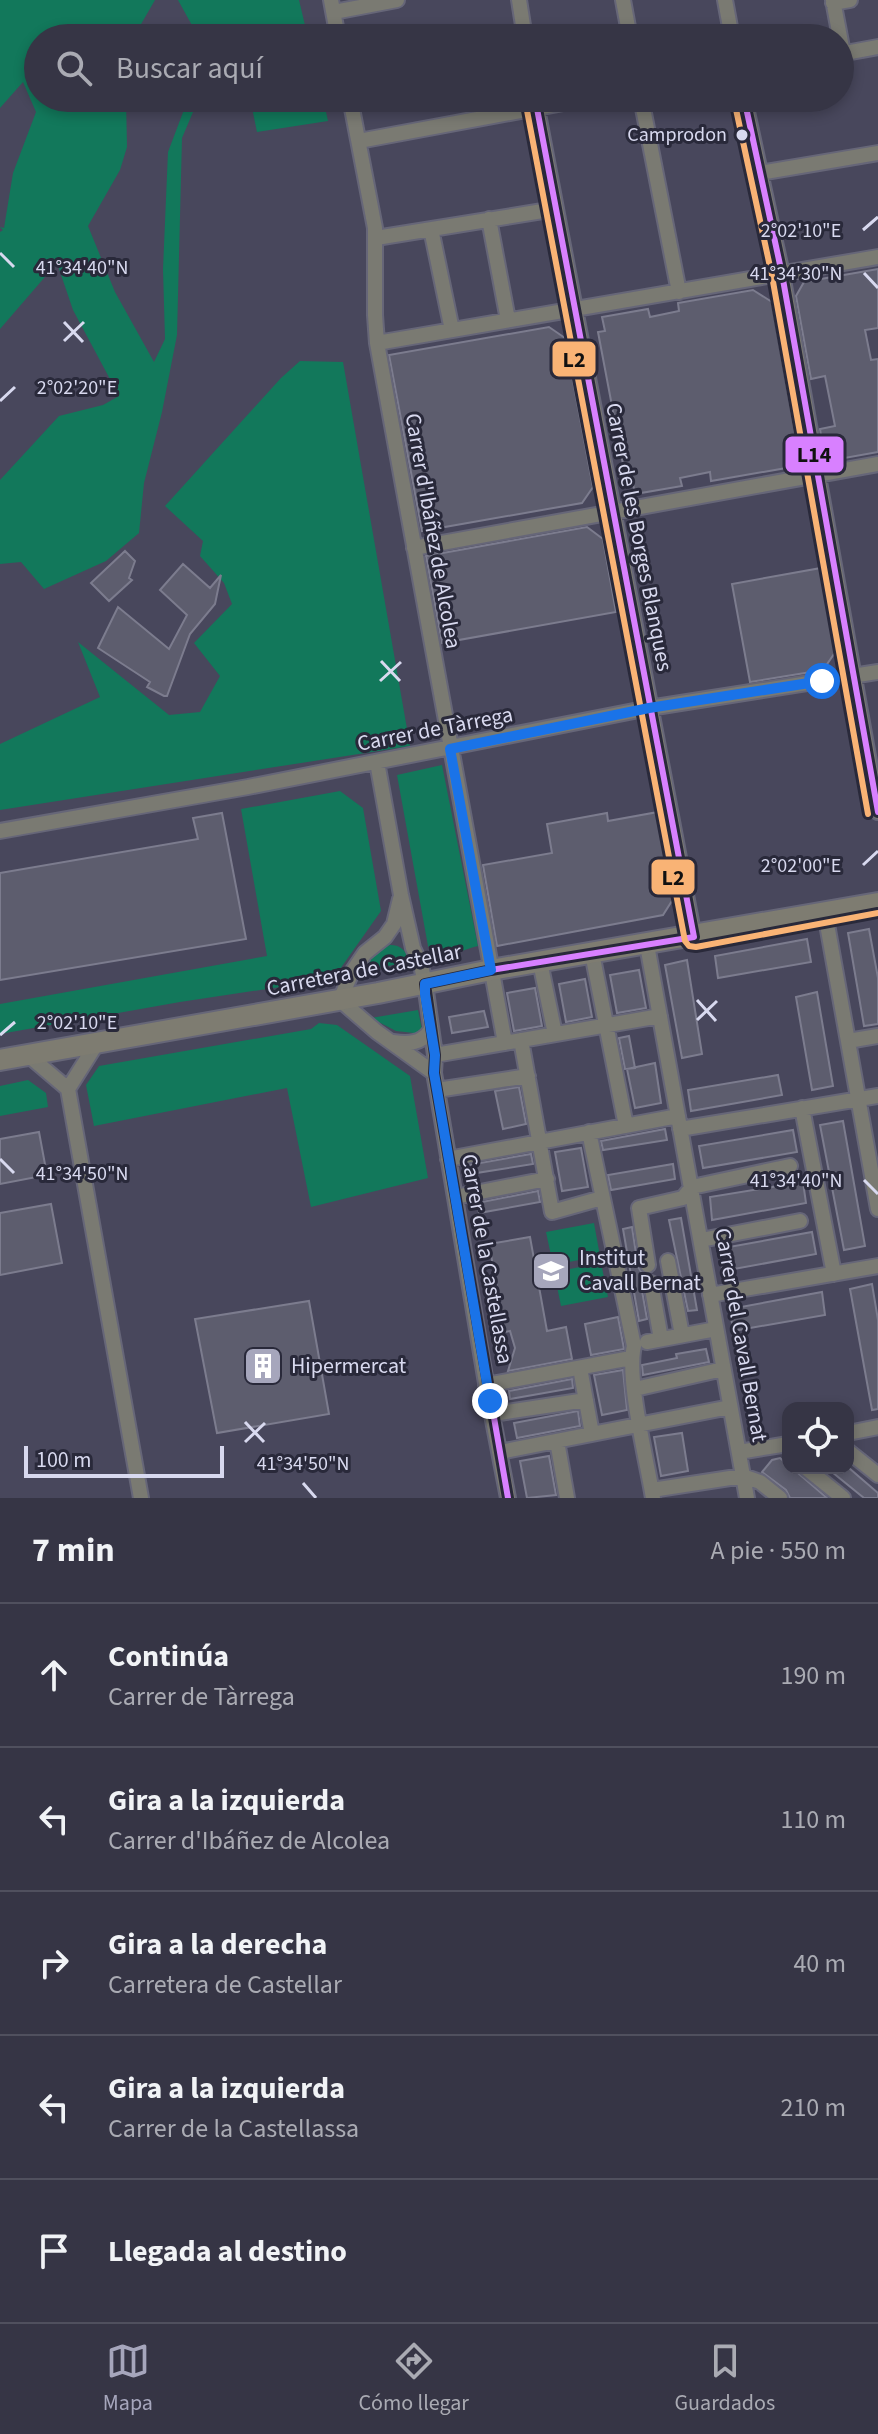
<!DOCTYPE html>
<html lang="es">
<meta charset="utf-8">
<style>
body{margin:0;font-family:"Source Sans 3",sans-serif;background:#414050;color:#f1f3f6}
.controls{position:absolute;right:24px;bottom:24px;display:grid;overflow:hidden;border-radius:16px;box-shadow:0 4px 12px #0003}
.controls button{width:72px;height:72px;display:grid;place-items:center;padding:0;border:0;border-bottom:2px solid #50505e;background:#363545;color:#f1f3f6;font:40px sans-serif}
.scale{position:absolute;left:24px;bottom:20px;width:200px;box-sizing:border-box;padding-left:8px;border:4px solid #d8d9ef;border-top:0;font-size:22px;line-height:28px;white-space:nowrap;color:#d8d9ef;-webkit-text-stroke:6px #29293a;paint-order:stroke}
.stop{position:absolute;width:24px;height:24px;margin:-18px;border:6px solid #1a73e8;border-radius:50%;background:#fff}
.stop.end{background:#1a73e8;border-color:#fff;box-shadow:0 2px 8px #0008}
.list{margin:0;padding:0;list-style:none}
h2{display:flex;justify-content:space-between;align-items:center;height:104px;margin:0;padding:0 32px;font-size:34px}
h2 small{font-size:26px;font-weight:400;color:#aaabb3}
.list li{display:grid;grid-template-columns:52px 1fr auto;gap:24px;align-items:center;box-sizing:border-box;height:144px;padding:0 32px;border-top:2px solid #50505e}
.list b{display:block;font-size:30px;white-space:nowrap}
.list p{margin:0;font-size:26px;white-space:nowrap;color:#aaabb3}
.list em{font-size:26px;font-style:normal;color:#aaabb3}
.icon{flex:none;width:44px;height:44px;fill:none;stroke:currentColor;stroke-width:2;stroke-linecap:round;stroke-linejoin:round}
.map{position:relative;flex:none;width:878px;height:1498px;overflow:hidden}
.search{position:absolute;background:#363545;box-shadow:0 4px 12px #0003;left:24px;right:24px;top:24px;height:88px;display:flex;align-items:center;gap:20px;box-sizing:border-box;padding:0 28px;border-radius:44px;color:#aaabb3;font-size:30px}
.sheet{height:824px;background:#363545}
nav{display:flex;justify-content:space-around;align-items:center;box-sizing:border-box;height:112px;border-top:2px solid #50505e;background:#363545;font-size:22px;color:#aaabb3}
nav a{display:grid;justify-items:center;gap:4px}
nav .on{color:#a6a6bc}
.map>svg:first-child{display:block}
</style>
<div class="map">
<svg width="878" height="1498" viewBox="0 0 878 1498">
<rect width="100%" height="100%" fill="#48475c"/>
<!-- green -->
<path fill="#12785b" d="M0 0H155L133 38H38V98H126L127 147 120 170 88 226 115 292 154 362 165 339 163 269 168 152 185 107 194 98H206L196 105 182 138 177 335 162 412 144 483 139 533 106 561 44 589 21 562 0 564V480L59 416 103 405 119 396 73 310 57 263 0 329V232L3 230 0 227 4 228 13 173 36 112 23 82 0 108Z
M178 0H299L308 38H199Z
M250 98H323L328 121 257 132Z
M300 361 343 362 410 746 0 810V744L100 697 78 642 169 715 200 712 220 676 194 643 232 604 224 583 200 556 203 541 165 506 281 378Z
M442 765 478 946C461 950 440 962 428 946L397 775Z
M340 791 363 808 381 911 333 979 180 1002 0 1034V1004L267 956 241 809Z
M390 945C401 945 407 951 409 962L362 971 377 952Z
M418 1010 423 1034 396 1031 371 1018Z
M319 1023 337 1025 410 1076 428 1178 311 1207 287 1088 94 1126 86 1085 99 1066 311 1029Z
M28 1080 46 1093 48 1107 0 1116V1086Z
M594 1223 600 1256 553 1265 546 1232Z
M601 1263 608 1297 561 1306 554 1272Z"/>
<!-- building -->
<path fill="#5d5d6e" stroke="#7c7c8e" stroke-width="2" d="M878 269V328L865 330 871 360 878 359V452L839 459 823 448 820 429 835 426 825 376 811 379 796 296 804 282Z
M753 290 772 302 798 451 786 468 711 481 710 472 680 478 682 486 635 494 632 479 626 480 598 332 605 331 602 317 648 309 650 317 679 311 678 303Z
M549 327 565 338 593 487 582 503 422 531 389 355Z
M587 527 603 539 616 612 442 643 426 556Z
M125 551 135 561 129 578 132 580 109 601 91 583Z
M183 564 210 588 221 575 215 604 190 634 167 696H164L147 687 150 682 98 648 118 607 169 649 187 615 160 590Z
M821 568 836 651 823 670 750 682 732 584Z
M658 812 675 896 663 915 497 946 483 865 552 853 547 824 607 813 608 821Z
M222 813 246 939 0 980V873L198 839 193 818Z
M869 929 878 978V1024L864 1026 848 933Z
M807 939 811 962 718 978 715 956Z
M687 960 702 1054 682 1058 665 965Z
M639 970 646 1008 617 1013 610 975Z
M585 979 592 1017 566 1022 559 984Z
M535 988 542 1026 514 1031 507 993Z
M817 992 833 1086 812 1090 796 997Z
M484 1011 488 1027 452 1033 449 1017Z
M629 1036 635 1068 625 1069 619 1038Z
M655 1063 661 1103 635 1108 627 1069Z
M778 1075 782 1095 691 1111 688 1090Z
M519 1087 526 1124 503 1129 495 1091Z
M843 1121 865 1246 844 1250 820 1125Z
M665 1129 667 1140 603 1150 601 1141Z
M793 1130 797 1152 703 1168 699 1146Z
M39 1132 47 1175 0 1184V1139Z
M581 1148 588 1187 562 1191 555 1152Z
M531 1154 533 1164 470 1174 469 1165Z
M673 1164 675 1179 611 1190 608 1175Z
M803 1182 806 1203 712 1220 710 1197Z
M538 1191 540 1202 479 1213 477 1203Z
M51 1204 62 1263 0 1275V1213Z
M681 1218 697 1310 688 1311 669 1220Z
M632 1227 638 1267 644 1276 641 1285 647 1319 639 1321 623 1229Z
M812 1232 816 1254 723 1271 718 1249Z
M530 1237 547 1331 566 1327 572 1359 508 1371 515 1348 510 1331 505 1332 489 1244Z
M872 1284 878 1320V1409L872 1410 850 1289Z
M822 1292 825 1315 733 1331 730 1309Z
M309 1301 329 1414 217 1433 195 1319Z
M618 1317 624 1349 591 1355 585 1324Z
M706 1349 709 1362 643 1375 642 1365 677 1358 676 1354Z
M623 1370 627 1410 602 1415 594 1375Z
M572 1379 573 1388 510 1399 509 1391Z
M578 1411 580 1426 517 1438 514 1423Z
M682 1433 688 1471 661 1476 654 1437Z
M549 1456 556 1495 527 1498 520 1461Z
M780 1458 788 1465V1468H792L827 1498H790L786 1490 762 1472 772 1460Z
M827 1468H849L878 1493V1498H864Z"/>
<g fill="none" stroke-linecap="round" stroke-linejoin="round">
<!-- street casing -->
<g stroke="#666678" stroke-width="18">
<path id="street" d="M331 0 338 38
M519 0 525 38
M623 0 630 38
M725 0 732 38
M833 0 843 53
M833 3 850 0
M334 12 397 0
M840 54 878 47
M350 98 375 228V315L377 343 505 1043
M535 98 694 937
M641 98 679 292
M744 98 782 274 878 812
M359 141 590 98
M760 173 878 153
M489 219 508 320
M431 229 452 330
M376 238 555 209
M377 343 878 257
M414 548 878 464
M377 762 401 895 413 948 421 965 425 984 435 1055 434 1073 437 1090 487 1389 508 1498
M0 831 248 787 649 708 878 672
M400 899 394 924 385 937 365 953 352 972 340 1000 377 1032 434 1073
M825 913 878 1209
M647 945 747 1498
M592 953 626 1126
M540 962 555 1034
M521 1040 552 1212 602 1198
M848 1041 878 1036
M393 1042C408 1044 421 1044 430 1031
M28 1055 68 1089 141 1498
M435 1055 660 1016
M68 1089 97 1043
M437 1090 528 1076
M802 1108 834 1274
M680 1129 878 1096
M589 1132 634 1346C626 1378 647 1461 653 1498
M448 1159 678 1116
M455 1197 547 1179
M701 1240 800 1221
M668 1261 682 1335
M648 1265 639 1208 683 1198 692 1187 790 1166
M651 1283 661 1339
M710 1295 878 1266
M647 1342 716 1329
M580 1368 592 1434
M486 1385 631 1358
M635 1389 723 1369
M493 1414 586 1400
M848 1433 878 1427
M557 1441 567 1498
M848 1451 878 1475
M500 1452 730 1407
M739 1452 788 1444
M806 1468 843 1498
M652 1490 743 1476 760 1482 780 1498"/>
</g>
<!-- secondary casing -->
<g stroke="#666678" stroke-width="24">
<path id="secondary" d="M0 1060 378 993 491 970 878 903"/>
</g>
<!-- street -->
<use href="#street" stroke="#7a7a72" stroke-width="14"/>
<!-- secondary -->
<use href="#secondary" stroke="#7e7c71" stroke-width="20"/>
<!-- bus-1 casing -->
<g stroke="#29293a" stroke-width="12">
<path id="bus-1" d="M744 98 782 274 878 812
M508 1498 434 1073 435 1055 425 984 491 970 694 937 535 98"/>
</g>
<!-- bus-2 casing -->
<g stroke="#29293a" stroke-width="12">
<path id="bus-2" d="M525 100 685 941 689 946 696 947 878 913
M734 100 772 276 868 814"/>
</g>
<!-- bus-1 -->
<use href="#bus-1" stroke="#d880ff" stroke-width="6"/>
<!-- bus-2 -->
<use href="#bus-2" stroke="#f9b375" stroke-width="6"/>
</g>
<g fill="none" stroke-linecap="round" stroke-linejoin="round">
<!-- route -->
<path stroke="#1a73e8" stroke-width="10" d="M490 1401 437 1090 434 1073 435 1055 425 994V984L491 970 450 749 649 708 822 681"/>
</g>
<!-- ticks -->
<path fill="none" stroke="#d8d9ef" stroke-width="3" d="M863 230 878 217M0 253 14 267M864 273 878 288M64 322 83 342M64 341 84 322M0 401 15 387M381 661 400 681M380 681 401 662M863 865 878 851M697 1000 716 1021M697 1020 717 1001M0 1035 15 1022M0 1159 14 1173M864 1180 878 1194M245 1422 264 1442M245 1442 265 1423M303 1483 316 1498"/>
<!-- icons -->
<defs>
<g id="school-square" transform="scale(2)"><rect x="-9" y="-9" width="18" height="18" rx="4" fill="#a6a6bc" stroke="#29293a"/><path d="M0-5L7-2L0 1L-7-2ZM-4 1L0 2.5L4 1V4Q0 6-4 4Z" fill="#fff"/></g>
<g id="building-square" transform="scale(2)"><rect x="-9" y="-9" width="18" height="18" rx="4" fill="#a6a6bc" stroke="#29293a"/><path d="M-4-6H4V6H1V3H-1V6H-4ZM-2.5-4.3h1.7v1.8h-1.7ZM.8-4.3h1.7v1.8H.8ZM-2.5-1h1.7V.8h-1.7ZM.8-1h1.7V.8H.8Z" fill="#fff"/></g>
</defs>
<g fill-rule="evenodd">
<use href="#school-square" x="551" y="1271"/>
<use href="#building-square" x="263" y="1366"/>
</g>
<!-- markers -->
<circle fill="#d8d9ef" stroke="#29293a" stroke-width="3" cx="742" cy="135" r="7"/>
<g text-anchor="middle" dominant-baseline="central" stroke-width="6" stroke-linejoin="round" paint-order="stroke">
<!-- bus labels -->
<g font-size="20" fill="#d8d9ef" stroke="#29293a" text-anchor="end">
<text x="727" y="135">Camprodon</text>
</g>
<!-- street labels -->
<g font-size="22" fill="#d8d9ef" stroke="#29293a">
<text transform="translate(433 531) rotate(80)">Carrer d'Ibáñez de Alcolea</text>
<text transform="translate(639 537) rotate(79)">Carrer de les Borges Blanques</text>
<text transform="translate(435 729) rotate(-11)">Carrer de Tàrrega</text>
<text transform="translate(364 970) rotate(-11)">Carretera de Castellar</text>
<text transform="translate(487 1259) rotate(80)">Carrer de la Castellassa</text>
<text transform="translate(741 1335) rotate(80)">Carrer del Cavall Bernat</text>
</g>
<!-- poi labels -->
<g font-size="22" fill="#d8d9ef" stroke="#29293a" text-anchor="start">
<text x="579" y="1258">Institut<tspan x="579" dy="25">Cavall Bernat</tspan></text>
<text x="291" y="1366">Hipermercat</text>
</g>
</g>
<g font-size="20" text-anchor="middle" fill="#d8d9ef" stroke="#29293a" stroke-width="6" stroke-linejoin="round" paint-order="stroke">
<text x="801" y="237">2°02'10"E</text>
<text x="82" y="274">41°34'40"N</text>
<text x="796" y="280">41°34'30"N</text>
<text x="77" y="394">2°02'20"E</text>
<text x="801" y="872">2°02'00"E</text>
<text x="77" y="1029">2°02'10"E</text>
<text x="82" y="1180">41°34'50"N</text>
<text x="796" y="1187">41°34'40"N</text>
<text x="303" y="1470">41°34'50"N</text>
</g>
<g stroke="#29293a" stroke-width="3">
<rect x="551" y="340" width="46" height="38" rx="8" fill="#f9b375"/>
<rect x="784" y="435" width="61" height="39" rx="8" fill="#d880ff"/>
<rect x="650" y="858" width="46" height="38" rx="8" fill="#f9b375"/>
</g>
<g font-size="22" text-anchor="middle" font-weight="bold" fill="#111">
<text x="574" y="367">L2</text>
<text x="814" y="462">L14</text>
<text x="673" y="885">L2</text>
</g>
</svg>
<div class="controls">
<button><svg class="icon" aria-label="locate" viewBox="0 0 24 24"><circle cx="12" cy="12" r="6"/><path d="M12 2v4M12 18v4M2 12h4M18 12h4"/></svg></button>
</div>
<div class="scale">100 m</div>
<div class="stop" style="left:822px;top:681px"></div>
<div class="stop end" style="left:490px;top:1401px"></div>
<div class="search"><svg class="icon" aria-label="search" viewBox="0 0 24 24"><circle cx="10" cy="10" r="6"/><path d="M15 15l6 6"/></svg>Buscar aquí</div>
</div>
<section class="sheet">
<h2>7 min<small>A pie · 550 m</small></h2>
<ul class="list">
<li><svg class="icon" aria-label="ahead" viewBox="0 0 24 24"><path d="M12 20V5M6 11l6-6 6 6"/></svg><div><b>Continúa</b><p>Carrer de Tàrrega</p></div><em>190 m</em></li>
<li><svg class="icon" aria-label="left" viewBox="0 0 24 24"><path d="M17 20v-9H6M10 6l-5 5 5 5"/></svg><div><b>Gira a la izquierda</b><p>Carrer d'Ibáñez de Alcolea</p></div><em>110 m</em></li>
<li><svg class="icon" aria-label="right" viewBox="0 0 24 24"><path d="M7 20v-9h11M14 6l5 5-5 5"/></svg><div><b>Gira a la derecha</b><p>Carretera de Castellar</p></div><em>40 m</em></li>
<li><svg class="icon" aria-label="left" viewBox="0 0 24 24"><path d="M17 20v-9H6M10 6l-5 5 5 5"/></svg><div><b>Gira a la izquierda</b><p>Carrer de la Castellassa</p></div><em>210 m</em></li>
<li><svg class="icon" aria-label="arrive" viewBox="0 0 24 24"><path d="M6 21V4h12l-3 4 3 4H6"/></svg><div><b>Llegada al destino</b></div></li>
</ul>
</section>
<nav>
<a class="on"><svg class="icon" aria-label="map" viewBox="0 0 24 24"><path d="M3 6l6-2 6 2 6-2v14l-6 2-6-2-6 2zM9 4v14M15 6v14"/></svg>Mapa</a>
<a><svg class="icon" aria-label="directions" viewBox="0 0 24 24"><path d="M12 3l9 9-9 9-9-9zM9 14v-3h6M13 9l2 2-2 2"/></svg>Cómo llegar</a>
<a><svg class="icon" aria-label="saved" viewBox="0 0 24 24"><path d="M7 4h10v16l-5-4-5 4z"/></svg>Guardados</a>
</nav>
